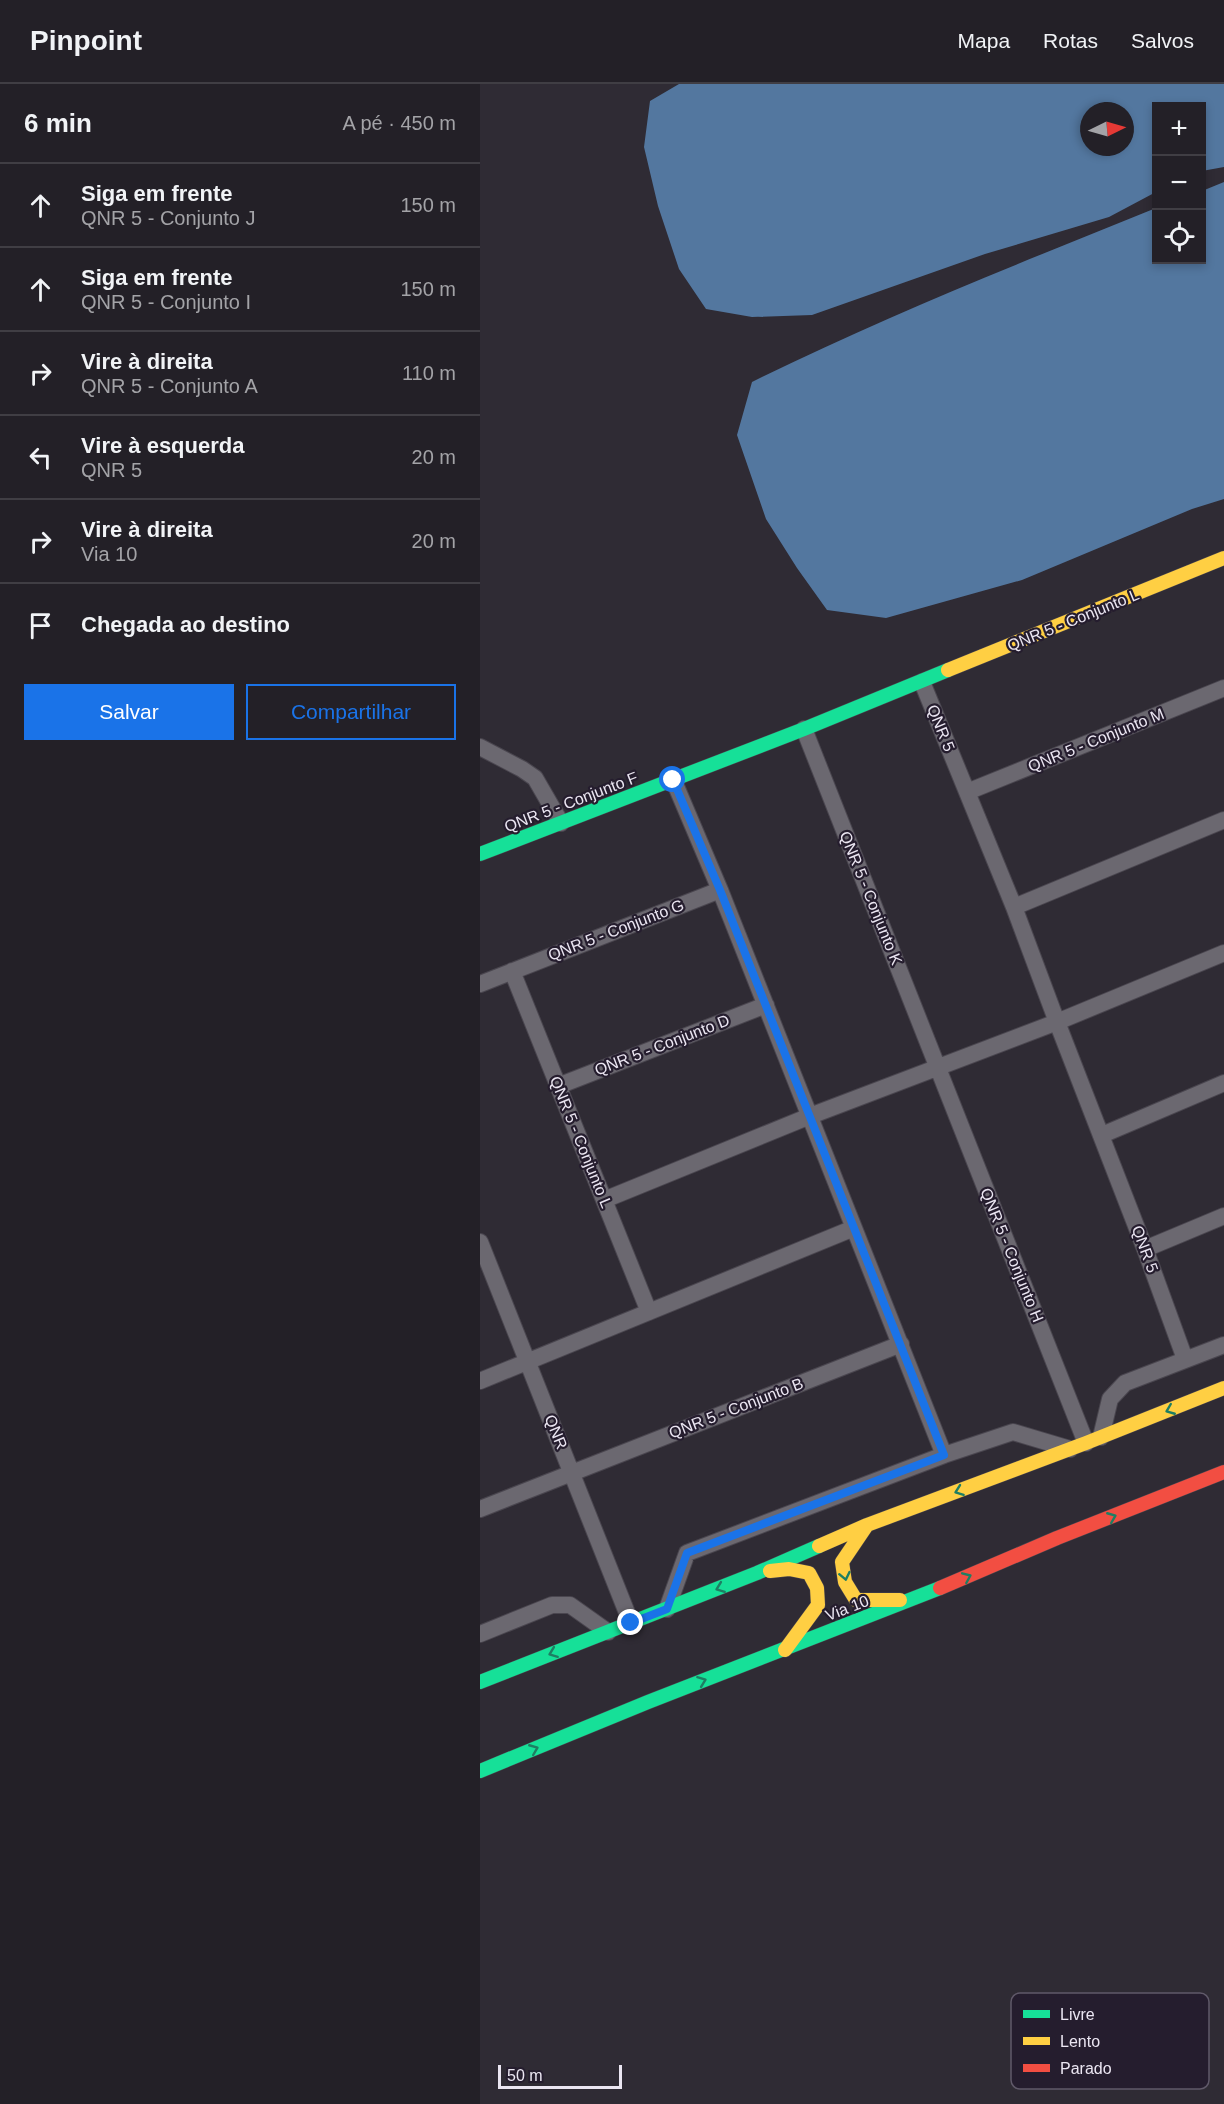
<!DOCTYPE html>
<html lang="pt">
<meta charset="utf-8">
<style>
body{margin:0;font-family:Arial,sans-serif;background:#2f2d33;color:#f1f3f6}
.controls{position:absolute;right:18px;top:18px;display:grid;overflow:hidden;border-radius:0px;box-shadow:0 3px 9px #0003}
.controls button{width:54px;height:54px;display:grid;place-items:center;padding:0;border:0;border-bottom:2px solid #403e44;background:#232027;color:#f1f3f6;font:30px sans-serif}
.compass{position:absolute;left:600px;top:18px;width:54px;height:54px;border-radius:50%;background:#232027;box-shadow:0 3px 9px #0003;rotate:85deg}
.scale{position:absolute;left:18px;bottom:15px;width:124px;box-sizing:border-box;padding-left:6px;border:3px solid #ebe6f2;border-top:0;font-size:16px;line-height:21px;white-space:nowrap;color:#ebe6f2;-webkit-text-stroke:4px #251d2e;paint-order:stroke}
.stop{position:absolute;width:18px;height:18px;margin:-14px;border:4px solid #1a73e8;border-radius:50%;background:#fff}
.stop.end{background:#1a73e8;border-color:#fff;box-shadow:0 2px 6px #0008}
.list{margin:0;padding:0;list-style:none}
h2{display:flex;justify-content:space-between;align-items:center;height:78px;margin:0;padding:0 24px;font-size:26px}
h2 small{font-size:20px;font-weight:400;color:#a3a3a7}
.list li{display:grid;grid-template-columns:39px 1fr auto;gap:18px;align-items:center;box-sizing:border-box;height:84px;padding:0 24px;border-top:2px solid #403e44}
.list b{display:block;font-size:22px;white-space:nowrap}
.list p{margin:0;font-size:20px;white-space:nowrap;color:#a3a3a7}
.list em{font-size:20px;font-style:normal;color:#a3a3a7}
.actions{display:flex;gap:12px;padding:18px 24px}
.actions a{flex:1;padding:14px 0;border:2px solid #1a73e8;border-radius:0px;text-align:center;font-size:21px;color:#1a73e8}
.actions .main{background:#1a73e8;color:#fff}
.icon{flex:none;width:33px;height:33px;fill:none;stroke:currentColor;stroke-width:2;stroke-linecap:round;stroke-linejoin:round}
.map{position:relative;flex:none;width:744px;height:2020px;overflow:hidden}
header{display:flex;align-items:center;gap:36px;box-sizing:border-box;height:84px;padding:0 30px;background:#232027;border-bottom:2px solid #403e44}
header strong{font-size:28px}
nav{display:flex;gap:33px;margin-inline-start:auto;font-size:21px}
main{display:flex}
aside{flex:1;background:#232027}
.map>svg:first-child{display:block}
</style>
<header>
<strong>Pinpoint</strong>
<nav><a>Mapa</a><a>Rotas</a><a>Salvos</a></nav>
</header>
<main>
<aside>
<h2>6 min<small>A pé · 450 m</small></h2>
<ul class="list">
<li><svg class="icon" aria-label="ahead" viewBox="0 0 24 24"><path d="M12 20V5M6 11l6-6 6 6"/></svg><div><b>Siga em frente</b><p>QNR 5 - Conjunto J</p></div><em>150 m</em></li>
<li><svg class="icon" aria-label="ahead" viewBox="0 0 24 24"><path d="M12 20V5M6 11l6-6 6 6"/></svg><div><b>Siga em frente</b><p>QNR 5 - Conjunto I</p></div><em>150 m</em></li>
<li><svg class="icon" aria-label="right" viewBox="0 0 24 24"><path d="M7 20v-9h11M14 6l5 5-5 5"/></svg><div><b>Vire à direita</b><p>QNR 5 - Conjunto A</p></div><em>110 m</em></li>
<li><svg class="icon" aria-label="left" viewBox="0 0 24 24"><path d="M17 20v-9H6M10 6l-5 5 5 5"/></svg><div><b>Vire à esquerda</b><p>QNR 5</p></div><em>20 m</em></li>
<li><svg class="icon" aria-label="right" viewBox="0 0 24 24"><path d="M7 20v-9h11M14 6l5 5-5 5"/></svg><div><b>Vire à direita</b><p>Via 10</p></div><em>20 m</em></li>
<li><svg class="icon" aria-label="arrive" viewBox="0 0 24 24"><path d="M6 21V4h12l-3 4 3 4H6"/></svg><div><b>Chegada ao destino</b></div></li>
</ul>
<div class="actions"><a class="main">Salvar</a><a>Compartilhar</a></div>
</aside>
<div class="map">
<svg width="744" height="2020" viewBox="0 0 744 2020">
<rect width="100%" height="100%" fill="#2f2b34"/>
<!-- water -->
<path fill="#53779f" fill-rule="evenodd" d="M199 0H744V83L722 87V22H676V108L629 133 505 170 332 231 272 233 226 225 199 185 178 122 164 63 170 17ZM609 27H645V63H609Z
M744 98V415L712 425 542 496 406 534 347 526 317 484 286 435 257 351 272 298C403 233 540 179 676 124V176H722V107Z"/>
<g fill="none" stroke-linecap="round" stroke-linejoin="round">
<!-- street casing -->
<g stroke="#4a464f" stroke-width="18">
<path id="street" d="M442 598 534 823 577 938 665 1165 705 1275
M324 645 606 1359
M0 663 42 685 55 694 81 739
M193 695 240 806 464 1371
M487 708 744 604
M534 823 744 736
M32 887 169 1228
M0 900 240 806
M78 1002 286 921
M622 1051 744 999
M124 1116 330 1032 577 938 744 869
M0 1158 151 1539
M665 1165 744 1132
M0 1297 374 1144
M621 1353 630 1315 645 1299 744 1261
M0 1425 421 1260
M187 1525 207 1469 464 1371 533 1348 590 1365
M0 1550 72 1521H90L128 1548"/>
</g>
<!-- fast casing -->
<g stroke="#4a464f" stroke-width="15">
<path id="fast" d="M0 770 324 645 468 586
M0 1598 277 1489 339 1462
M0 1687 168 1618 460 1504"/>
</g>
<!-- slow casing -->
<g stroke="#4a464f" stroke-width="15">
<path id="slow" d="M468 586 744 474
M387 1441 362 1478 365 1498 376 1516H420
M339 1462 387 1441 606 1359 744 1304
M290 1487 309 1485 329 1489 337 1504 338 1521 305 1566"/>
</g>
<!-- jam casing -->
<g stroke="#4a464f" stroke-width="15">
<path id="jam" d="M460 1504 577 1454 744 1388"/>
</g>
<!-- street -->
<use href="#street" stroke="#6b6870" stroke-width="16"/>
<!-- fast -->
<use href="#fast" stroke="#16e098" stroke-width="14"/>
<!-- slow -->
<use href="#slow" stroke="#ffcf43" stroke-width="14"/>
<!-- jam -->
<use href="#jam" stroke="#f24e42" stroke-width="14"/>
</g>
<!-- one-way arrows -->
<defs><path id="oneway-chevron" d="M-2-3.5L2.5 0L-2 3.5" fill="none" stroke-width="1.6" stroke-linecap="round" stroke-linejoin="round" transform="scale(1.5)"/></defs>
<g stroke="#1e7e63">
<use href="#oneway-chevron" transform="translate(690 1326) rotate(158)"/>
<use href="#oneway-chevron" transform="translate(479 1407) rotate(160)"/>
<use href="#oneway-chevron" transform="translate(632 1433) rotate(-22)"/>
<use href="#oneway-chevron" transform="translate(365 1492) rotate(78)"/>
<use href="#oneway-chevron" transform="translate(487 1493) rotate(-23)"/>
<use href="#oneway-chevron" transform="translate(240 1504) rotate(159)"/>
<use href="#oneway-chevron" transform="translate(73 1569) rotate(159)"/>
<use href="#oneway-chevron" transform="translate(222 1597) rotate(-21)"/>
<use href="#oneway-chevron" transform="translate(54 1665) rotate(-22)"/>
</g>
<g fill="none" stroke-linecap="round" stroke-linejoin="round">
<!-- route -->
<path stroke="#1a73e8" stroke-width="8" d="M151 1539 187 1525 207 1469 464 1371 240 806 193 696"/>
</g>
<g text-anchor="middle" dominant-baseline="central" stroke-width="4.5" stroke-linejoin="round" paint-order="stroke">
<!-- street labels -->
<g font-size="16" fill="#ebe6f2" stroke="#251d2e">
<text transform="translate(593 536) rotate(-22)">QNR 5 - Conjunto L</text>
<text transform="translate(461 644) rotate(68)">QNR 5</text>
<text transform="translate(616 656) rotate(-22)">QNR 5 - Conjunto M</text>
<text transform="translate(91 718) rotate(-21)">QNR 5 - Conjunto F</text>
<text transform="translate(391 814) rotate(68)">QNR 5 - Conjunto K</text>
<text transform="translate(136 846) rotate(-21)">QNR 5 - Conjunto G</text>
<text transform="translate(182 961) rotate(-21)">QNR 5 - Conjunto D</text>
<text transform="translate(101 1058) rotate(68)">QNR 5 - Conjunto L</text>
<text transform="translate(665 1165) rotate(70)">QNR 5</text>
<text transform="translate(532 1171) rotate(68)">QNR 5 - Conjunto H</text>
<text transform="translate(256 1324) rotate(-21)">QNR 5 - Conjunto B</text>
<text transform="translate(76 1348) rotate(68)">QNR</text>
<text transform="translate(367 1524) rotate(-21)">Via 10</text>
</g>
</g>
<!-- legend -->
<rect x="531" y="1909" width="198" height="96" rx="9" fill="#251d2e" stroke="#605969" stroke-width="1.5"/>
<rect x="543" y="1926" width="27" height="8" fill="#16e098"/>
<rect x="543" y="1953" width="27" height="8" fill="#ffcf43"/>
<rect x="543" y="1980" width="27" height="8" fill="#f24e42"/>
<g font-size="16" fill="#ebe6f2">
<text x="580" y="1936">Livre</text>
<text x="580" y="1963">Lento</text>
<text x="580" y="1990">Parado</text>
</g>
</svg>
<div class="controls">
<button>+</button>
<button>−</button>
<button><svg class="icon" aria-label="locate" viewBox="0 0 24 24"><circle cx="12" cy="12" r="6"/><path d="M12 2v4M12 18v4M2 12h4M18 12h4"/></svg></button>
</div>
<svg class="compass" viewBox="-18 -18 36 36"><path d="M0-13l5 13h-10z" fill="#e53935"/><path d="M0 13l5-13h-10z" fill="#a3a3a7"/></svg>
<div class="scale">50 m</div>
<div class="stop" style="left:193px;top:696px"></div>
<div class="stop end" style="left:151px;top:1539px"></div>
</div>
</main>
